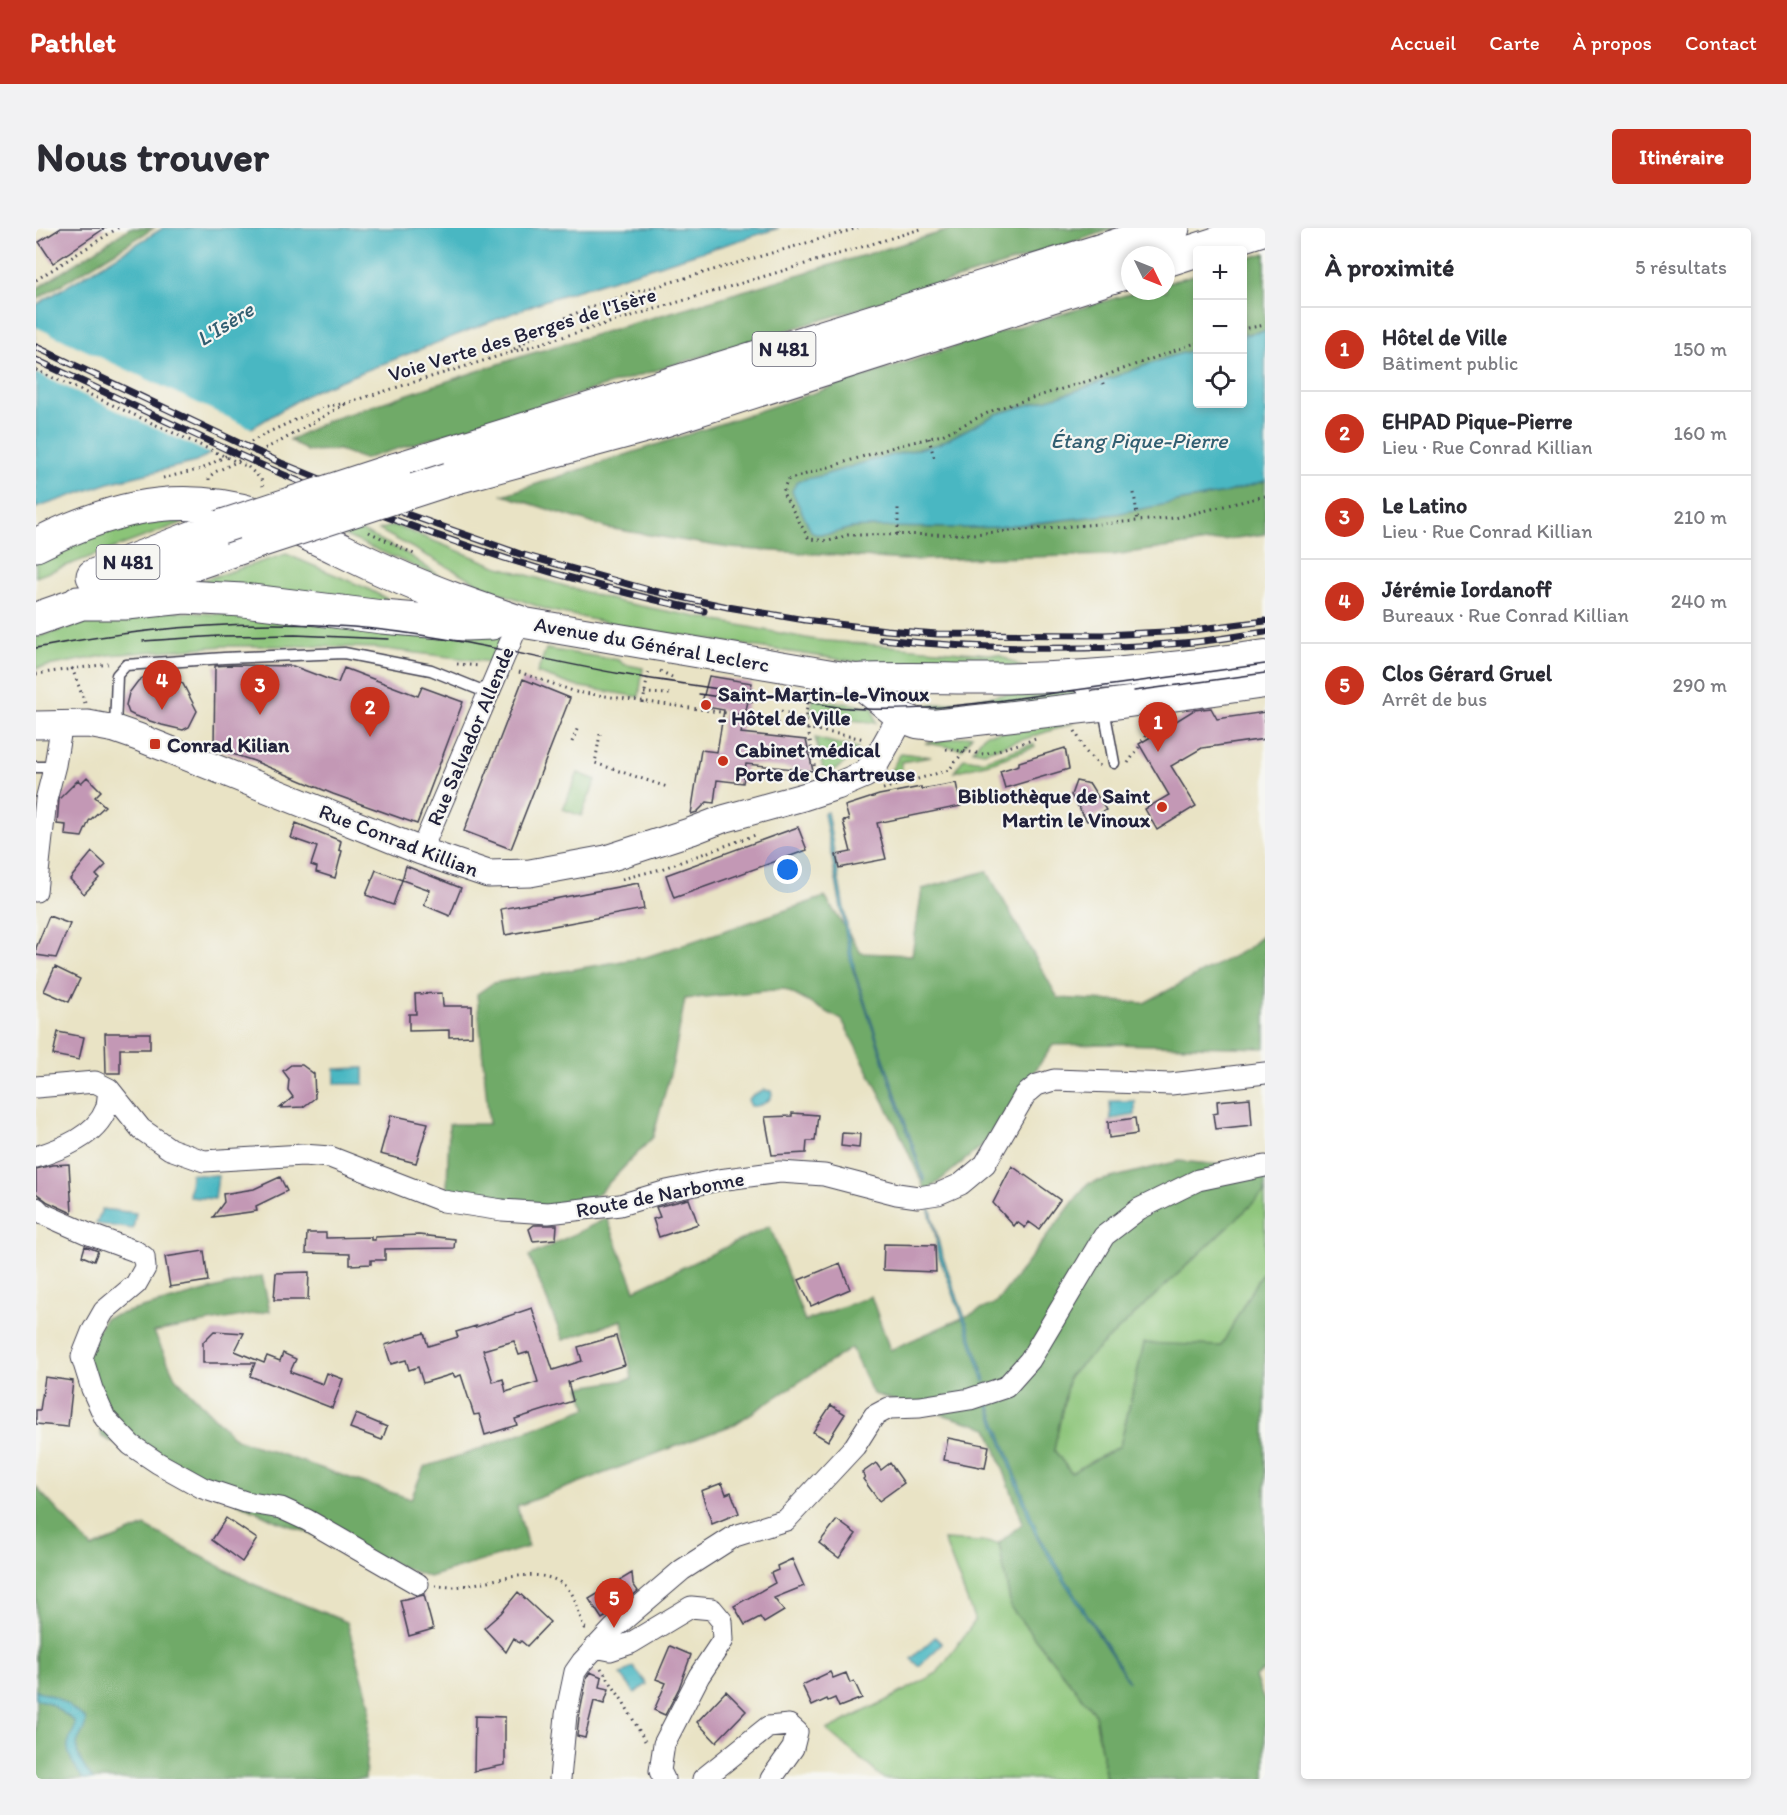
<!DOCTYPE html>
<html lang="fr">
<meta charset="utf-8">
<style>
body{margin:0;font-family:Itim,sans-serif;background:#f2f2f3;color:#2b2b33}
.controls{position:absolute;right:18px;top:18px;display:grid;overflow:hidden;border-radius:6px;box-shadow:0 3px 9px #0003}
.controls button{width:54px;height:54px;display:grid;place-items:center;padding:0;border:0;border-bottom:2px solid #e1e1e2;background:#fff;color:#2b2b33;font:30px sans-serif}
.compass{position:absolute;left:1085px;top:18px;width:54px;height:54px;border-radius:50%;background:#fff;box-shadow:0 3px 9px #0003;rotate:133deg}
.you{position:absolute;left:752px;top:642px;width:21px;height:21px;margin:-15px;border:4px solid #fff;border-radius:50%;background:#1a73e8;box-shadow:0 0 0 9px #1a73e833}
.badge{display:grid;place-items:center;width:39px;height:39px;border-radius:50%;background:#c8321e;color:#fff;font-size:20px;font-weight:700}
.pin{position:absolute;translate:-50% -50px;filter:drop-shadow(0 2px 3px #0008)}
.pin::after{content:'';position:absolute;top:32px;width:21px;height:18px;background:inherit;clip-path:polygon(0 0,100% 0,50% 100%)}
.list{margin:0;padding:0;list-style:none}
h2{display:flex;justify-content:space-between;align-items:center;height:78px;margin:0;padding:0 24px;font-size:26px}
h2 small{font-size:20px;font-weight:400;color:#7c7c81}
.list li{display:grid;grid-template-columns:39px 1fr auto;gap:18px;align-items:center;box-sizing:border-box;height:84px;padding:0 24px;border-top:2px solid #e1e1e2}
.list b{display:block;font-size:22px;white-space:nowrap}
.list p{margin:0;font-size:20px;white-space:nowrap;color:#7c7c81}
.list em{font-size:20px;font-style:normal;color:#7c7c81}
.icon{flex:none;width:33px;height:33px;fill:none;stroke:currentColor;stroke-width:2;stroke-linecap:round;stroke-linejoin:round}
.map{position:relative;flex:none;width:1229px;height:1551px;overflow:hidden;border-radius:6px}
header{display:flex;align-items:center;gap:36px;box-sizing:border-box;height:84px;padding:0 30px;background:#c8321e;color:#fff}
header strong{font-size:28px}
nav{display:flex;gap:33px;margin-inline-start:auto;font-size:21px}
.intro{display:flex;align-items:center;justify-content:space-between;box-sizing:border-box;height:144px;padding:0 36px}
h1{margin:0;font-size:42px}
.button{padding:15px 27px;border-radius:6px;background:#c8321e;color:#fff;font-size:21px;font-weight:700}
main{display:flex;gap:36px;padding:0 36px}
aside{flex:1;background:#fff;border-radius:6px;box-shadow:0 3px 9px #0003}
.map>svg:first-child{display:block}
</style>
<header>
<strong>Pathlet</strong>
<nav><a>Accueil</a><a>Carte</a><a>À propos</a><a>Contact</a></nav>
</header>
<div class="intro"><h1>Nous trouver</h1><a class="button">Itinéraire</a></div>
<main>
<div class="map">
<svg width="1229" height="1551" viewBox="0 0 1229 1551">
<rect width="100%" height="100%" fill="#f6f6f2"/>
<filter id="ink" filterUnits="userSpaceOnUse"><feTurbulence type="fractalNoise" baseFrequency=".0167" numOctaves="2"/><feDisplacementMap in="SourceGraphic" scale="12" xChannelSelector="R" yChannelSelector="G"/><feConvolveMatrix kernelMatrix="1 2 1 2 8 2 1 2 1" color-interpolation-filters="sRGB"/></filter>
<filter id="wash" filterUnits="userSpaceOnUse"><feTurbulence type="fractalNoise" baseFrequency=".008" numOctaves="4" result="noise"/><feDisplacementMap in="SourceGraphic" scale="24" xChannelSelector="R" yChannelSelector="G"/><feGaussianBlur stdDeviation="1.35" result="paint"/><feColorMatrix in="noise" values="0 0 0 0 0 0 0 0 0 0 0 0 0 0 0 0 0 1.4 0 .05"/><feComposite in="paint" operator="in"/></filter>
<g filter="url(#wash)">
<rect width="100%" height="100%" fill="#e9e3c5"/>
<!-- green -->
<path fill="#8bc478" stroke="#56735a" stroke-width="1.5" d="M162 289 0 349V328L93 291Z
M358 297 460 338 584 374 780 412 963 427 991 441 888 444 595 400 512 382 451 360 343 302Z
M324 302 368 324 404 348 428 360 307 307Z
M250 326 330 360 361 376 142 360Z
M107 381 469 406 462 435 340 420 269 418H188L73 427 0 440V409L73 388Z
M510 421 583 432 587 436 607 440 603 469 539 458 501 445Z
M1032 457 1048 473 887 485 882 479Z
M777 471 837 479 840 495 774 487Z
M1038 495 948 524 937 522 949 506Z
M936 507 926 521 889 515Z
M779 510 822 521C814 531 802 543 788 545Z
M997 516 999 519 957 534 918 544 928 530 946 533Z
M865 525 895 529 865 534 866 547 854 549 853 546Z
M542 545 560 552 545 588 527 581Z
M1229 964V1041L1218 1058 1185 1118 1108 1116 1084 1218 1035 1245 1018 1222 1033 1148Z
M908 1312 963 1315 975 1380 1059 1486 1070 1551H848L791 1502 855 1470 901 1445 939 1393Z"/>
<!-- forest -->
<path fill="#70aa68" stroke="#496652" stroke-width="1.5" d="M94 0H118L0 72V61Z
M920 0H1080L967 37 328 231 303 222 271 223 254 212 291 193 490 127Z
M1229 25V103L1207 107V32Z
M1161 46V121L1133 129 1040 163 961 186 903 216 833 233 785 248 762 253 779 306H794L815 300 831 299 933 300 988 297 1079 286 1188 265 1229 253V306L1077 327 869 332 693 320 571 300 467 267 954 107 1103 63H1130V55Z
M951 643 1022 770 1108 775 1211 721 1229 705V820L1078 816 1017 817 947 917 890 964 861 899 806 792 748 761 649 771 637 835 617 909 561 967 516 980 411 961 413 896H453L441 766 457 755 610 729 789 669 825 725 876 727 886 661Z
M1143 933 1229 941V964L1033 1148 1018 1222 1035 1245 1084 1218 1108 1115 1185 1118 1218 1058 1229 1041V1442L1219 1449 1229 1475V1551H1070L1059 1486 975 1380 963 1315 987 1295 952 1200 837 1166 815 1120 699 1196 481 1278 492 1319 393 1349 238 1292 66 1209 46 1129 69 1090 226 1048 234 1083 118 1104 139 1149 200 1211 375 1271 388 1239 433 1225 551 1180 544 1159 596 1151 586 1092 527 1112 493 1028 571 990 599 1062 734 998 769 1093 835 1068 854 1122 960 1075 1051 956Z
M0 1259 56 1320 109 1298 217 1356 311 1394 334 1476 329 1551H0Z"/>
<!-- water -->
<path fill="#48b7c2" stroke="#356c7e" stroke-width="1.5" d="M127 0H743L510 72 275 164 160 234 76 254 0 280V77Z
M1229 103V253L1188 265 1079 286 961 299 933 300 831 299 815 300 794 306H779L775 303 756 263 761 253 785 248 833 233 903 216 961 186 1040 163 1133 129 1161 121 1162 176H1206L1207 107Z
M791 584 819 744 889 953H887L815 736 788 585Z
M328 840V856H299V841Z
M728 862 735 863 736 866C734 874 724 879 715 878L712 872 717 867Z
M1074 873H1099V887L1075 891Z
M155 946 182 948 179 971 153 969Z
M893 974 905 1024 932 1098 950 1153 948 1154 930 1099 901 1023 900 1009 891 975Z
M66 981 100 985 97 1001 60 996Z
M952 1177H954L1002 1306 1093 1454 1041 1374 999 1306Z
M899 1409 906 1416 883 1438 875 1431Z
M597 1438 611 1456 599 1465 585 1447Z
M0 1462 21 1470 49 1490C52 1500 43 1507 41 1516 39 1527 50 1543 57 1551H47C41 1543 30 1526 32 1516 34 1507 41 1502 38 1493L13 1475 0 1471Z"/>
<!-- pier -->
<path fill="#e9e3c5" d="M0 99 219 202 177 227 0 145Z"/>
<g id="blocks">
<!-- building -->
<path fill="#c398b5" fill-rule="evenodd" d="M25 0H69L17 35 3 14Z
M195 437 257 438 302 455 308 440 382 468 386 459 427 474 381 596 297 566 218 533 178 520 179 438Z
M123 444 136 447 147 456 161 483 153 499 147 502 126 497 99 488 93 485 90 477 93 465 102 453 114 445Z
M673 448 716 455 705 505 770 512 777 543 710 536 707 555 681 552 678 575 671 574 661 584 655 586 665 522 681 524 688 482 665 478Z
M487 451 534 470 475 621 428 603Z
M1175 480 1181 491 1229 484V511L1166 520 1135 538 1160 578 1121 602 1109 581 1133 567 1103 516 1158 482Z
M1029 520 1033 541 969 560 964 543 983 537V534Z
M51 549 65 563 59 569 69 578 53 593 46 609 29 607 30 597 21 596 23 571 42 552 45 555Z
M1040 553 1054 556 1070 582 1051 593 1035 567Z
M920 555 925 578 841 595 850 631 803 640 800 627 815 624 807 593 813 592 809 578 843 567 885 559V561Z
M260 595 305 613 303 622 306 623 299 650 280 644 281 639 275 637 281 619 255 610Z
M762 599 771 622 638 670 630 647Z
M56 624 70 637 60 647 63 650 48 666 34 651Z
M370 638 425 660 414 688 388 677 394 662 366 652Z
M340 642 366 652 357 677 330 667Z
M603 655 608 681 469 707 465 681Z
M13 688 34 696 20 730 0 727V720Z
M19 739 44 751 33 774 8 763Z
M406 765 407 778H436V808L413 809V802L373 803V786H380L379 766Z
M22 804 48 809 43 832 17 827Z
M69 805H114V821H84V845H70Z
M255 837H266L278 846 279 870 267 879 244 880 257 869 252 862 253 851 247 843Z
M1214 870 1216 897 1179 901 1177 886 1182 885 1181 873Z
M756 885 782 887 779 913H771L770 925 736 927 729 889 756 888Z
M355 887 392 895 380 935 344 926Z
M1099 890 1101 906 1073 910 1072 894Z
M806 905 824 906 823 920 805 918Z
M33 936 36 985 12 974 0 965V941L16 937Z
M976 938 1024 972 1003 1001 993 994 989 1000 981 994 978 998 957 975Z
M244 949 251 963 220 978 221 983 177 989 188 974 187 966 218 961Z
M653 971 662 996 623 1009 617 991 624 989 620 979Z
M498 997H521L520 1011 497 1013 493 1001Z
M271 1005H290V1010L335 1009V1012H339V1009L383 1007 419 1011 418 1020 349 1021V1032H335V1036L314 1037V1026L270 1025Z
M848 1016 899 1017 900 1044 847 1042Z
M49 1018 62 1023 58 1033 46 1028Z
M168 1023 172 1053 134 1059 129 1029Z
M804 1035 814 1061 775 1078 763 1052Z
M273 1044 272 1072H238L240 1045Z
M496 1080 517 1142 546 1133 542 1119 580 1108 589 1137 532 1154 537 1173 479 1191 481 1197 449 1207 443 1186 438 1187 425 1147 419 1149 417 1146 387 1155 382 1139 373 1142 370 1132 355 1136 349 1117 388 1105 392 1118 422 1109 420 1104 440 1098V1099ZM478 1113 483 1127 493 1124 502 1154 470 1164 467 1151 457 1154 447 1122Z
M178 1103 208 1105 199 1123 228 1135 231 1128 244 1133 247 1125 260 1131 254 1144 287 1156 291 1145 307 1151 296 1180 214 1148 219 1135H167V1114Z
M9 1149 37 1153 32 1199 0 1196V1182H4Z
M795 1177 809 1186 792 1213 777 1204Z
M320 1186 351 1199 346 1212 314 1200Z
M912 1210 953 1218 949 1240 908 1232Z
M840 1235 845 1242 854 1235 868 1255 843 1273 827 1251 829 1249 826 1245Z
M686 1255 690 1266 695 1264 703 1285 676 1296 665 1263Z
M190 1290 221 1311 206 1334 176 1312Z
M801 1292 820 1306 803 1330 783 1315Z
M756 1331 768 1358 738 1370 748 1383 728 1395 724 1389 709 1397 698 1378 739 1355 735 1345 742 1342 741 1338Z
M596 1345 597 1356 602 1363 577 1384 566 1391 553 1371Z
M482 1364 514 1394 491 1418 485 1413 483 1415 478 1410 470 1424 448 1400 465 1385Z
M388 1367 397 1401 373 1408 364 1372Z
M634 1418 655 1427 643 1460 629 1487 618 1482 630 1455 620 1451Z
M554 1444 566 1449 564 1459 573 1461 568 1476 558 1473 549 1510 541 1508 543 1489 551 1449Z
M794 1444 797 1450 810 1445 814 1455 818 1453 826 1470 803 1479 799 1470 792 1473 791 1471 776 1478 766 1457Z
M690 1463 710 1483 680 1514 661 1494Z
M439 1488 469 1489V1537L438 1543Z"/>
</g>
</g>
<g filter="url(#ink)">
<use href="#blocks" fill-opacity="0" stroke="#403f50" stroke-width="1.5"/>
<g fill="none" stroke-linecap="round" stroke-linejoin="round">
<!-- service casing -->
<g stroke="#403f50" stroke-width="13">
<path id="service" d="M1037 454 1064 478 1069 486 1078 535
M79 501 81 447 90 437 188 430 308 425 395 442 452 465
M0 539H9L19 537"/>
</g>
<!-- minor casing -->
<g stroke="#403f50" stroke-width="23">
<path id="minor" d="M385 623 483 394
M0 663 10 572 19 537 26 495
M0 859 59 854 73 861 105 901 134 921 168 933 267 927 294 929 407 973 466 982 512 985 584 977 631 963 683 952 744 944 788 947 861 966 882 969 902 966 925 956 949 936 989 867 1001 857 1018 852 1135 856 1229 845
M0 929C25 921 60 908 70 881 72 875 72 867 73 861
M0 980 5 985 50 1005 99 1023 108 1029 109 1040 100 1056 68 1083 56 1104 46 1129 56 1161 69 1190 95 1217 122 1235 167 1260 209 1274 245 1280 271 1292 382 1356
M559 1419 574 1422 595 1415 655 1379 676 1381 686 1393 687 1412 663 1448 628 1516 624 1543 628 1551
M524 1551 530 1487 539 1444 546 1434 578 1400 646 1342 699 1308 750 1292 819 1218 838 1188 853 1180 884 1179 934 1171 970 1159 994 1132 1068 1008 1103 981 1162 952 1229 938
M667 1551 732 1499 753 1497 761 1504 757 1520 735 1551"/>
</g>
<!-- tertiary casing -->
<g stroke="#403f50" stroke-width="29">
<path id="tertiary" d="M0 497 52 496 79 501 102 509 385 623 452 646 494 645 570 631 656 603 687 591 767 569 801 558 829 546 840 534 865 489"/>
</g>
<!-- secondary casing -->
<g stroke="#403f50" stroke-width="32">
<path id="secondary" d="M483 394 819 451C875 448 932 452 988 450 1069 448 1149 438 1229 427
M819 451 865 489 881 495 897 497 1064 478 1229 455"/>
</g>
<!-- trunk casing -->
<g stroke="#403f50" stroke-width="35">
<path id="trunk" d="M1130 32 1229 0
M358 242 1137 0
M413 251 616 196 1094 43
M0 317C85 274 158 260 249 296 284 310 317 329 352 344 395 364 439 379 483 394
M57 348 184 299
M42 375H91L148 369 207 372 346 389 429 396 456 395
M0 391 220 314"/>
</g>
<!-- path -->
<path stroke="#403f50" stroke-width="3" stroke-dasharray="1.5 4.5" stroke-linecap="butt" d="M0 52 82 0
M1206 101 1229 97
M1162 114 1065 149 960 181 906 207 861 218 751 252 747 265 773 311 793 313 812 307 936 306 1139 290 1229 268
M478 121 520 94 557 78 594 66 822 0
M1065 149 1068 159
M893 210 898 230
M212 239 225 251 227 258
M127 250 166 241 231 205 287 179 311 175C502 115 695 59 888 0
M173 252V249L179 244 245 213 309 176
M1098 265 1102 294
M333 304 380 327
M862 306V278
M421 436 444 438
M36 440 49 475
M624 443 636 449
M483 444 540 464 712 488 768 500 829 511
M0 446 72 436
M608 465 634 466
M748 467 758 466
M607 475 613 440
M745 483 768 491
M768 500 773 465
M772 501 779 542
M1039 503 1050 524 1065 539
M564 506 559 535 631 559
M1106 513 1119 493
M536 514 542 499
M910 521 948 526 1000 511
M1092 535 1103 519
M847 561 913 542 933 517
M586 651 625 641 722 606
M399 1358C405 1358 411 1359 417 1359 451 1357 507 1332 533 1362 542 1372 542 1388 549 1400L553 1401
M565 1440 588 1475 609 1513"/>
<!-- service -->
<use href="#service" stroke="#fff" stroke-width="10"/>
<!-- minor -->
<use href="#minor" stroke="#fff" stroke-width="21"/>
<!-- tertiary -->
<use href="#tertiary" stroke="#fff" stroke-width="27"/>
<!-- secondary -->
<use href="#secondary" stroke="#fff" stroke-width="30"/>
<!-- trunk -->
<use href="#trunk" stroke="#fff" stroke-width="33"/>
<!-- tram -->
<path stroke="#22223b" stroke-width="1.5" d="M107 413 183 408 259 407 353 411
M0 420C103 400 211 391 317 399 408 406 496 430 585 446 657 458 729 467 801 479 871 486 941 476 1011 466 1084 456 1156 446 1229 436
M1098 463 1229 445
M663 466 717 474"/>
<!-- rail casing -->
<g stroke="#22223b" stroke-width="7">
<path id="rail" d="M0 119 245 235 362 283 484 326 613 362 692 379 769 392 850 402 901 406 1068 407 1149 403 1229 393
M0 132C100 178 199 228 301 269 420 318 542 356 668 383
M846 411C946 422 1048 423 1147 415 1175 413 1202 408 1229 404"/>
</g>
<!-- rail -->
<use href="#rail" stroke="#f6f6f2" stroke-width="4.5" stroke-dasharray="14" stroke-linecap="butt"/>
<!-- trunk-bridge casing -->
<g stroke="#403f50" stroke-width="35" stroke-linecap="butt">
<path id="trunk-bridge" d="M184 299 358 242
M220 314 413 251"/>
</g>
<!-- path-bridge -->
<path stroke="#403f50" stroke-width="3" stroke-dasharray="1.5 4.5" stroke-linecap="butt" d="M0 142 212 239"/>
<!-- trunk-bridge -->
<use href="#trunk-bridge" stroke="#fff" stroke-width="33"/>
</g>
</g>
<!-- markers -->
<g fill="#c8321e" stroke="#f6f6f2" stroke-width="2">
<circle cx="670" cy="477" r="6"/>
<rect x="113" y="510" width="12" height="12" rx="3"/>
<circle cx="687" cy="533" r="6"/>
<circle cx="1126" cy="579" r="6"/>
</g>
<g text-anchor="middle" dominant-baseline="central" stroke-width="4.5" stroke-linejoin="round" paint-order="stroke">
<!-- shield labels -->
<g fill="#f6f6f2" stroke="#626272" stroke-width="1.5">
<rect x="716.5" y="104" width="63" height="34" rx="4.5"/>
<rect x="60.5" y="317" width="63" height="34" rx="4.5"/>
</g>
<g font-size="20" font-weight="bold" fill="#22223b">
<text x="748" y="121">N 481</text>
<text x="92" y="334">N 481</text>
</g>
<!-- street labels -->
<g font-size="21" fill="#22223b" stroke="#f6f6f2">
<text transform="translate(486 106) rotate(-17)">Voie Verte des Berges de l'Isère</text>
<text transform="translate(616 416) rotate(10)">Avenue du Général Leclerc</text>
<text transform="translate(434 508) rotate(-67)">Rue Salvador Allende</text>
<text transform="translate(363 612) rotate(21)">Rue Conrad Killian</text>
<text transform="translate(624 966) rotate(-11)">Route de Narbonne</text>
</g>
<!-- poi labels -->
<g font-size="21" font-weight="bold" fill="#22223b" stroke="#f6f6f2" text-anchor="start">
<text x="682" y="465">Saint-Martin-le-Vinoux<tspan x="682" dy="24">- Hôtel de Ville</tspan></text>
<text x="131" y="516">Conrad Kilian</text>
<text x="699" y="521">Cabinet médical<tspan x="699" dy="24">Porte de Chartreuse</tspan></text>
<text x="1114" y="567" text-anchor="end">Bibliothèque de Saint<tspan x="1114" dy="24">Martin le Vinoux</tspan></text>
</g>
<!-- water labels -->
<g font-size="22" font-style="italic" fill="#315e71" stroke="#f6f6f2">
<text transform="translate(189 96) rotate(-32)">L'Isère</text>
<text x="1103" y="212">Étang Pique-Pierre</text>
</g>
</g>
</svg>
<div class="controls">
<button>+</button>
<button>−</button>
<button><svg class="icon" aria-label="locate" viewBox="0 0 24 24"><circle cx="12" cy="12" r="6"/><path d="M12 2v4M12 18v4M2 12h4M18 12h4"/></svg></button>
</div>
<svg class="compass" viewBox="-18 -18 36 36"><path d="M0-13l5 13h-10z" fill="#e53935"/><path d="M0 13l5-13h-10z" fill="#7c7c81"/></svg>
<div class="you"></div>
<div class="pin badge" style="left:1122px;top:524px">1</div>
<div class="pin badge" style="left:334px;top:509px">2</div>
<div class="pin badge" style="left:224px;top:487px">3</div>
<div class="pin badge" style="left:126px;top:482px">4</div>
<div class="pin badge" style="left:578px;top:1400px">5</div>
</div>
<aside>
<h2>À proximité<small>5 résultats</small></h2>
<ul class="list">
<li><span class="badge">1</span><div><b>Hôtel de Ville</b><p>Bâtiment public</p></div><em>150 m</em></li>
<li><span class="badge">2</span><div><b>EHPAD Pique-Pierre</b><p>Lieu · Rue Conrad Killian</p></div><em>160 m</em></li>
<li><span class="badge">3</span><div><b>Le Latino</b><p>Lieu · Rue Conrad Killian</p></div><em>210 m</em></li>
<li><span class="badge">4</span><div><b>Jérémie Iordanoff</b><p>Bureaux · Rue Conrad Killian</p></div><em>240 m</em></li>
<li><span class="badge">5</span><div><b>Clos Gérard Gruel</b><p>Arrêt de bus</p></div><em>290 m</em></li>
</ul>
</aside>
</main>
